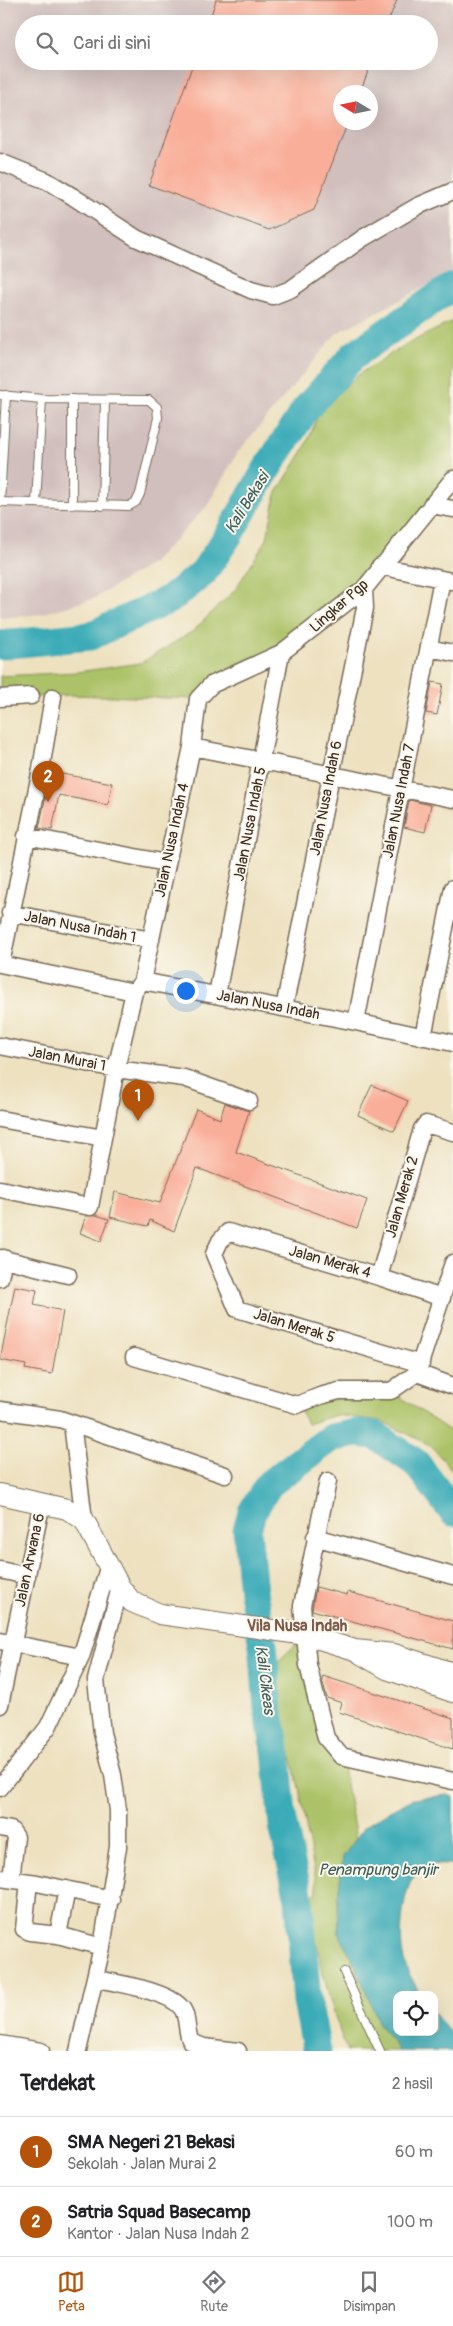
<!DOCTYPE html>
<html lang="id">
<meta charset="utf-8">
<style>
body{margin:0;font-family:Pangolin,sans-serif;background:#f2f2f2;color:#202124}
.controls{position:absolute;right:15px;bottom:15px;display:grid;overflow:hidden;border-radius:10px;box-shadow:0 5px 20px #0002}
.controls button{width:45px;height:45px;display:grid;place-items:center;padding:0;border:0;border-bottom:1px solid #e0e0e0;background:#fff;color:#202124;font:25px sans-serif}
.compass{position:absolute;left:333px;top:85px;width:45px;height:45px;border-radius:50%;background:#fff;box-shadow:0 5px 20px #0002;rotate:280deg}
.you{position:absolute;left:185px;top:990px;width:18px;height:18px;margin:-12px;border:4px solid #fff;border-radius:50%;background:#1a73e8;box-shadow:0 0 0 8px #1a73e833}
.badge{display:grid;place-items:center;width:32px;height:32px;border-radius:50%;background:#b45309;color:#fff;font-size:16px;font-weight:700}
.pin{position:absolute;translate:-50% -41px;filter:drop-shadow(0 1px 2px #0008)}
.pin::after{content:'';position:absolute;top:26px;width:18px;height:15px;background:inherit;clip-path:polygon(0 0,100% 0,50% 100%)}
.list{margin:0;padding:0;list-style:none}
h2{display:flex;justify-content:space-between;align-items:center;height:65px;margin:0;padding:0 20px;font-size:21px}
h2 small{font-size:16px;font-weight:400;color:#757577}
.list li{display:grid;grid-template-columns:32px 1fr auto;gap:15px;align-items:center;box-sizing:border-box;height:70px;padding:0 20px;border-top:1px solid #e0e0e0}
.list b{display:block;font-size:19px;white-space:nowrap}
.list p{margin:0;font-size:16px;white-space:nowrap;color:#757577}
.list em{font-size:16px;font-style:normal;color:#757577}
.icon{flex:none;width:28px;height:28px;fill:none;stroke:currentColor;stroke-width:2;stroke-linecap:round;stroke-linejoin:round}
.map{position:relative;flex:none;width:453px;height:2051px;overflow:hidden}
.search{position:absolute;background:#fff;box-shadow:0 5px 20px #0002;left:15px;right:15px;top:15px;height:55px;display:flex;align-items:center;gap:12px;box-sizing:border-box;padding:0 18px;border-radius:28px;color:#757577;font-size:19px}
.sheet{height:205px;background:#fff}
nav{display:flex;justify-content:space-around;align-items:center;box-sizing:border-box;height:70px;border-top:1px solid #e0e0e0;background:#fff;font-size:14px;color:#757577}
nav a{display:grid;justify-items:center;gap:2px}
nav .on{color:#b45309}
.map>svg:first-child{display:block}
</style>
<div class="map">
<svg width="453" height="2051" viewBox="0 0 453 2051">
<rect width="100%" height="100%" fill="#fbf7ec"/>
<filter id="ink" filterUnits="userSpaceOnUse"><feTurbulence type="fractalNoise" baseFrequency=".02" numOctaves="2"/><feDisplacementMap in="SourceGraphic" scale="10" xChannelSelector="R" yChannelSelector="G"/><feConvolveMatrix kernelMatrix="1 2 1 2 8 2 1 2 1" color-interpolation-filters="sRGB"/></filter>
<filter id="wash" filterUnits="userSpaceOnUse"><feTurbulence type="fractalNoise" baseFrequency=".0096" numOctaves="4" result="noise"/><feDisplacementMap in="SourceGraphic" scale="20" xChannelSelector="R" yChannelSelector="G"/><feGaussianBlur stdDeviation="1.12" result="paint"/><feColorMatrix in="noise" values="0 0 0 0 0 0 0 0 0 0 0 0 0 0 0 0 0 1.4 0 .05"/><feComposite in="paint" operator="in"/></filter>
<g filter="url(#wash)">
<rect width="100%" height="100%" fill="#ede1c0"/>
<!-- industrial -->
<path fill="#d1bfbd" fill-rule="evenodd" d="M0 0H453V272L337 333 238 452 207 506 153 563 93 599 41 614 0 618ZM24 24H429V61H24ZM340 92H370V122H340Z"/>
<!-- green -->
<path fill="#acc267" stroke="#747642" d="M453 321V479L364 589 198 699 69 695 0 699V676L77 672 141 663 193 631 235 590 267 539 276 494 304 449 322 407 362 372 405 345Z
M391 1391 453 1433V1471L430 1445 381 1421 336 1415 307 1424 297 1405Z
M306 1635 321 1721 341 1756 356 1839 343 1857 338 1898 339 1934 355 1964 379 2024 399 2051H347C328 2001 316 1951 310 1897L317 1892 316 1881 299 1788 280 1714 274 1665Z"/>
<!-- water -->
<path fill="#3babb7" stroke="#3b6a6a" d="M447 1795 453 1797V1865C440 1862 427 1864 417 1873 402 1886 399 1938 403 1956 406 1970 414 1983 421 1995H397V2032H434V2013L453 2035V2051H399L379 2024 355 1964 339 1934 338 1898 343 1857 364 1827 386 1813 413 1799Z"/>
<g fill="none" stroke-linecap="round" stroke-linejoin="round">
<!-- river -->
<path stroke="#3babb7" stroke-width="29" d="M0 645 90 636 170 599 203 573 228 536 268 467 305 410 354 355 453 286
M317 2051 307 2002 299 1899 283 1826 276 1751 268 1708 263 1645 253 1592 247 1530 252 1512 269 1484 331 1438 357 1433 375 1435 416 1463 453 1512"/>
</g>
<g id="blocks">
<!-- building -->
<path fill="#f9ae99" d="M216 0H397L387 24H208Z
M194 61H372L360 92H340V122H348L314 210 269 230 149 185Z
M432 682 443 684 437 715 426 713Z
M51 772 112 783 108 805 59 795 52 830 39 828Z
M409 800 431 805 425 832 404 827Z
M372 1085 408 1101 394 1131 358 1115Z
M225 1103 249 1111 236 1152 367 1200 357 1228 197 1168 174 1231 150 1220 148 1226 110 1217 115 1192 160 1203 196 1109 220 1119Z
M96 1215 109 1219 101 1241 80 1233 86 1216Z
M15 1286 37 1290 34 1305 63 1311 52 1374 25 1369 26 1365 0 1360Z
M316 1587 347 1595 348 1592 453 1621V1649L312 1610Z
M323 1676 453 1718V1749L339 1712 342 1703 327 1698 322 1680Z"/>
</g>
</g>
<g filter="url(#ink)">
<use href="#blocks" fill-opacity="0" stroke="#796a57" stroke-width="1"/>
<g fill="none" stroke-linecap="round" stroke-linejoin="round">
<!-- service casing -->
<g stroke="#796a57" stroke-width="10">
<path id="service" d="M0 395 42 399 149 400 157 407 158 418 140 494 136 502 129 506 0 502
M72 399V505
M0 502 6 395
M36 503 42 399
M102 506 105 401
M344 1972 380 2051"/>
</g>
<!-- minor casing -->
<g stroke="#796a57" stroke-width="19">
<path id="minor" d="M0 162 47 181 72 196 136 238 251 290 273 296 291 289 363 238 418 206 453 191
M431 505 453 509
M380 566 451 581
M429 648 453 653
M0 698 31 696
M192 747 453 799
M26 836 166 863
M10 913 151 940
M0 964 134 992 142 981 356 1022 453 1043
M1 964 41 769 53 697
M142 981 192 747 198 699 211 685 281 653 364 589 453 479
M217 995 281 653
M284 1008 365 608 364 589
M356 1022 442 579
M423 1037 453 888
M0 1046 116 1069 184 1078 249 1101
M0 1119 103 1138
M0 1189 90 1207 116 1069 134 992
M0 1258 68 1275
M379 1277 422 1129 426 1124 453 1132
M0 1278 4 1258
M134 1357 297 1405 320 1396 339 1391H391L417 1373 453 1263
M421 1364 237 1309 214 1254 220 1241 228 1232 379 1277 442 1298
M417 1373 453 1386
M0 1410 60 1419 225 1475
M72 1423 84 1520
M328 1481 302 1606 308 1665 326 1738 341 1756 453 1781
M315 1537 453 1576
M0 1570 27 1576
M0 1641 81 1657
M0 1705 42 1502
M0 1788 48 1727 81 1657 109 1565
M0 1828 11 1830 16 1837 11 1879
M0 1878 37 1883 111 1899
M29 1882 24 1929 30 1932 58 1935 102 1947
M58 1935 67 1889
M96 1979C117 1983 176 1992 184 2012 188 2022 186 2032 191 2042L204 2047 238 2051
M0 2044 41 2051
M78 2051 102 1947 118 1847V1810L113 1775 102 1733 96 1680 120 1587"/>
</g>
<!-- tertiary casing -->
<g stroke="#796a57" stroke-width="22">
<path id="tertiary" d="M0 1494 67 1509 84 1520 120 1587 132 1602 160 1614 306 1635 355 1650 394 1654 453 1673
M361 1654 387 1669 453 1692"/>
</g>
<!-- service -->
<use href="#service" stroke="#fff" stroke-width="8"/>
<!-- minor -->
<use href="#minor" stroke="#fff" stroke-width="16"/>
<!-- tertiary -->
<use href="#tertiary" stroke="#fff" stroke-width="20"/>
</g>
</g>
<g text-anchor="middle" dominant-baseline="central" stroke-width="4" stroke-linejoin="round" paint-order="stroke">
<!-- street labels -->
<g font-size="15" fill="#3b2a1e" stroke="#fbf7ec">
<text transform="translate(339 606) rotate(-41)">Lingkar Pgp</text>
<text transform="translate(326 798) rotate(-79)">Jalan Nusa Indah 6</text>
<text transform="translate(399 801) rotate(-79)">Jalan Nusa Indah 7</text>
<text transform="translate(250 824) rotate(-79)">Jalan Nusa Indah 5</text>
<text transform="translate(172 840) rotate(-78)">Jalan Nusa Indah 4</text>
<text transform="translate(80 927) rotate(11)">Jalan Nusa Indah 1</text>
<text transform="translate(268 1005) rotate(11)">Jalan Nusa Indah</text>
<text transform="translate(67 1059) rotate(11)">Jalan Murai 1</text>
<text transform="translate(402 1197) rotate(-74)">Jalan Merak 2</text>
<text transform="translate(330 1262) rotate(16)">Jalan Merak 4</text>
<text transform="translate(294 1326) rotate(17)">Jalan Merak 5</text>
<text transform="translate(30 1560) rotate(-78)">Jalan Arwana 6</text>
</g>
<!-- water labels -->
<g font-size="16" font-style="italic" fill="#3b5e5b" stroke="#fbf7ec">
<text transform="translate(247 503) rotate(-58)">Kali Bekasi</text>
<text transform="translate(265 1680) rotate(83)">Kali Cikeas</text>
<text x="378" y="1870">Penampung banjir</text>
</g>
<!-- neighbourhood labels -->
<g font-size="16" font-weight="bold" fill="#7e5849" stroke="#fbf7ec">
<text x="297" y="1626">Vila Nusa Indah</text>
</g>
</g>
</svg>
<div class="controls">
<button><svg class="icon" aria-label="locate" viewBox="0 0 24 24"><circle cx="12" cy="12" r="6"/><path d="M12 2v4M12 18v4M2 12h4M18 12h4"/></svg></button>
</div>
<svg class="compass" viewBox="-18 -18 36 36"><path d="M0-13l5 13h-10z" fill="#e53935"/><path d="M0 13l5-13h-10z" fill="#757577"/></svg>
<div class="you"></div>
<div class="pin badge" style="left:138px;top:1121px">1</div>
<div class="pin badge" style="left:48px;top:802px">2</div>
<div class="search"><svg class="icon" aria-label="search" viewBox="0 0 24 24"><circle cx="10" cy="10" r="6"/><path d="M15 15l6 6"/></svg>Cari di sini</div>
</div>
<section class="sheet">
<h2>Terdekat<small>2 hasil</small></h2>
<ul class="list">
<li><span class="badge">1</span><div><b>SMA Negeri 21 Bekasi</b><p>Sekolah · Jalan Murai 2</p></div><em>60 m</em></li>
<li><span class="badge">2</span><div><b>Satria Squad Basecamp</b><p>Kantor · Jalan Nusa Indah 2</p></div><em>100 m</em></li>
</ul>
</section>
<nav>
<a class="on"><svg class="icon" aria-label="map" viewBox="0 0 24 24"><path d="M3 6l6-2 6 2 6-2v14l-6 2-6-2-6 2zM9 4v14M15 6v14"/></svg>Peta</a>
<a><svg class="icon" aria-label="directions" viewBox="0 0 24 24"><path d="M12 3l9 9-9 9-9-9zM9 14v-3h6M13 9l2 2-2 2"/></svg>Rute</a>
<a><svg class="icon" aria-label="saved" viewBox="0 0 24 24"><path d="M7 4h10v16l-5-4-5 4z"/></svg>Disimpan</a>
</nav>
